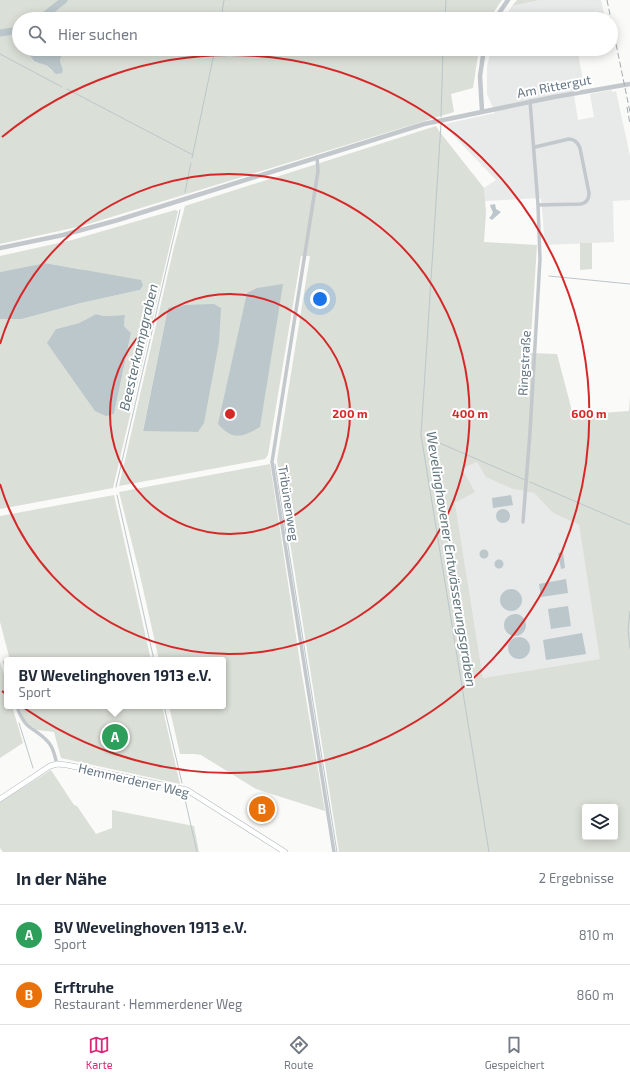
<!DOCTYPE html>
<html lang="de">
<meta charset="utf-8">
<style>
body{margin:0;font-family:"Exo 2",sans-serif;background:#f6f6f7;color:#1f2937}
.controls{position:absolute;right:12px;bottom:12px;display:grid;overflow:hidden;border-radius:4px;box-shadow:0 2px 10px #0003}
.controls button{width:36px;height:36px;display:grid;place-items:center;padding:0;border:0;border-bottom:1px solid #e0e1e3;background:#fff;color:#1f2937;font:20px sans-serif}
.you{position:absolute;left:320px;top:299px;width:14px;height:14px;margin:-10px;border:3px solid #fff;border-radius:50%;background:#1a73e8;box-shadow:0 0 0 6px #1a73e833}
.badge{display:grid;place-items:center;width:26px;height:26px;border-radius:50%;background:#db2777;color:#fff;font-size:13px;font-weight:700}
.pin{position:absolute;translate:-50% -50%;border:2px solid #fff;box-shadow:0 1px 4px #0006}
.popup{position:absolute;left:4px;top:657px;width:222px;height:52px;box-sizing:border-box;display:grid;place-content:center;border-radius:4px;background:#fff;filter:drop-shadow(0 1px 3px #0005);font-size:13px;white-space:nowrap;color:#747a83}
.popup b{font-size:15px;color:#1f2937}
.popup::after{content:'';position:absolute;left:50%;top:100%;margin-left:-8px;border:8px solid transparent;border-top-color:#fff}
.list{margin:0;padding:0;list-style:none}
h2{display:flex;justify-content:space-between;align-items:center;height:52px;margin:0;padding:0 16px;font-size:17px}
h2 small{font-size:13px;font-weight:400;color:#747a83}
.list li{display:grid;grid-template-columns:26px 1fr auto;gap:12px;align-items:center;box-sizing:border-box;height:60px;padding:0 16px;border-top:1px solid #e0e1e3}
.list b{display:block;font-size:15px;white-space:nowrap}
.list p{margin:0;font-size:13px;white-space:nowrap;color:#747a83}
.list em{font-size:13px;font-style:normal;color:#747a83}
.icon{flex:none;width:22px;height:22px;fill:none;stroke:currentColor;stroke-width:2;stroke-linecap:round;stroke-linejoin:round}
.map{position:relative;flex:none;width:630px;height:852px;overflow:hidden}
.search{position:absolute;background:#fff;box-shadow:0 2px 10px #0003;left:12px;right:12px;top:12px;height:44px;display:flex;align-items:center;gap:10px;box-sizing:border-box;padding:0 14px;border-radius:22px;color:#747a83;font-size:15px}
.sheet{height:172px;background:#fff}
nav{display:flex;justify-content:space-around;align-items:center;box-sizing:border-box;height:56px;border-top:1px solid #e0e1e3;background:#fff;font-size:11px;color:#747a83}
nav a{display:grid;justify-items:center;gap:2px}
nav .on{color:#db2777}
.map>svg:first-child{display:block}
</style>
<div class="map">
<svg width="630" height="852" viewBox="0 0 630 852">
<rect width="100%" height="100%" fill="#fafaf8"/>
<!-- built -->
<path fill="#e8e9e9" d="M540 0H601L605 19H503L512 6Z
M491 49H600L578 53 584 86 573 88 578 120 594 117 590 94 612 90V92L616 91 630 156V200L613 201 614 242 545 245 541 198 485 201 484 188 496 180 455 137 445 124 495 113 487 94V67Z
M477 462 513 489 534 493 553 513 579 525 601 659 483 678 455 503 474 492 462 469Z"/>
<!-- green -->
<path fill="#dadfd7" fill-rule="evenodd" d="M0 0H502L489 19H19V49H27V52L36 63H44L52 71H63L60 61 62 54 61 49H479L473 88 451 94 454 112 82 226 0 244Z
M517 0H540L512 6Z
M436 126 439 131 484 188 486 213 484 242 537 245 530 353 557 354 573 415 629 411 630 398V852H339L277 460 310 256H301L268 455 265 459 119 486 174 247 185 206ZM168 308 198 432 143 430ZM477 462 486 477 513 489 534 493 553 513 579 525 600 659 483 678 455 503 475 492 462 469ZM585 807H615V837H585Z
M175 210 178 211 113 488 0 509V319H22L81 303 140 290 80 269 45 263 0 272V256L72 240ZM96 314 104 316 125 315 124 326 131 333 114 414 56 329 79 323Z
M580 243H592V269L580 270Z
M270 464 301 669 325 811 256 789 201 755 194 754H180L169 706H223V660H159L139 571 119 492Z
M114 495 151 660H10L0 622V516Z
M0 661 7 686V706H12L23 743 0 758Z
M20 706H162L180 784 61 758 54 732 37 730 23 719Z
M51 770 74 805 77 806 96 834 112 828V810L194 826 199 852H3L0 848V802Z"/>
<!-- water -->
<path fill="#bbc7cb" d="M27 49H61L62 54 60 61 63 70 62 73 56 74 46 65 35 62 27 52Z
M495 204 496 209 501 212 492 220 489 218C496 211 491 211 490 205Z
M45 263 141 280 143 285 140 290 81 303 22 319H0V272Z
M283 284 260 427C242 437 233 441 218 424L247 293 257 288Z
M214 304 221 308 219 342 204 423 198 432 143 431 168 308 186 305Z
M96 314 104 316 125 315 124 326 131 333 114 414 106 416 95 411 47 343 56 329 79 323Z
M511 495 513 505 493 508 492 498Z
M496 516a7 7 0 1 1 14 0a7 7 0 1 1-14 0Z
M479.5 554a4.5 4.5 0 1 1 9 0a4.5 4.5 0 1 1-9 0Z
M563 552 565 568 561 569 558 553Z
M494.5 564a4.5 4.5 0 1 1 9 0a4.5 4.5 0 1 1-9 0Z
M566 579 568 593 541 597 539 584Z
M500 600a11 11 0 1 1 22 0a11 11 0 1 1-22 0Z
M568 606 571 626 551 629 548 609Z
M504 625a11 11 0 1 1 22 0a11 11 0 1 1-22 0Z
M582 633 586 654 546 660 543 640Z
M508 648a11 11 0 1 1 22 0a11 11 0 1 1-22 0Z"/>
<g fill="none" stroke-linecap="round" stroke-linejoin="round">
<!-- stream -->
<path stroke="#bbc7cb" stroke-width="1" d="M221 19 224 0
M445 19 446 0
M0 54 62 87
M67 89 193 155
M441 117 443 49
M441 124 421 435 489 852
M192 158 215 49
M185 192 191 163
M549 276 630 284
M428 438 525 480
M275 464 337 852
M530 482 630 525
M116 487 180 210
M117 495 154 660
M630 611 628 630 630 648
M164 706 182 783
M19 723 33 768
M184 795 197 852"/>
<!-- river -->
<path stroke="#bbc7cb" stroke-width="7" d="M40 19 64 0
M0 33 19 30"/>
<!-- secondary casing -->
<g stroke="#b3babf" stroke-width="6">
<path id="secondary" d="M0 799 50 766 57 764 67 765 187 790 285 852"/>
</g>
<!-- minor -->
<path stroke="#c3c8cc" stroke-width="3.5" d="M530 101 538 205 581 204C586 203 589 199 589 193L580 148C578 143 575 139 569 139L535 147
M317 157 318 171 272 462 334 852
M523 522 530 432 540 259 538 205
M5 662 7 669
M17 706C25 732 35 726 49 743 54 749 55 757 57 764"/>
<!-- tertiary -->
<path stroke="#c3c8cc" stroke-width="4.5" d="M495 19 508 0
M482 111 480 76 484 49
M0 248 63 235 118 220 424 124 554 97 630 84"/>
<!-- secondary -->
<use href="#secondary" stroke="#fff" stroke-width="5"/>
<!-- rail -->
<path stroke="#a2aab0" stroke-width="1" stroke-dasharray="6 3" stroke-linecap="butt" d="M607 0 630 112
M627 107 630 124"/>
</g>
<!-- distance rings -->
<g fill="none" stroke="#d62828" stroke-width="2">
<circle cx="230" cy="414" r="120"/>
<path d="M0 344A240 240 0 1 1 0 484"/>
<path d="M2 137A359 359 0 1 1 2 691"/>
</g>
<g text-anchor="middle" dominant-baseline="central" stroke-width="4" stroke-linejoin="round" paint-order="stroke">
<!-- street labels -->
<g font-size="13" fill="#657683" stroke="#fff">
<text transform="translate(554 86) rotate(-11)">Am Rittergut</text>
<text transform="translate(524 363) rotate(-87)">Ringstraße</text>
<text transform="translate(289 503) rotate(81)">Tribünenweg</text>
<text transform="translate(134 780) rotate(13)">Hemmerdener Weg</text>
</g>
<!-- water labels -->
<g font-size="14" font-style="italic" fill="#60757c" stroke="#fff">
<text transform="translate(138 347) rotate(-77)">Beesterkampgraben</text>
<text transform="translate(452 559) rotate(81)">Wevelinghovener Entwässerungsgraben</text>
</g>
</g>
<circle cx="230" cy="414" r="6" fill="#d62828" stroke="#fff" stroke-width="2"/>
<g font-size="12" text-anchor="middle" font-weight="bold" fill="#d62828" stroke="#fff" stroke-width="4" stroke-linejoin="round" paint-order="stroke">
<text x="350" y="418">200 m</text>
<text x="470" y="418">400 m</text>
<text x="589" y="418">600 m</text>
</g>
</svg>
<div class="controls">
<button><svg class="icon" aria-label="layers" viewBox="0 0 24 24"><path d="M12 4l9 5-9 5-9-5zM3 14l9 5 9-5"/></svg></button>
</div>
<div class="you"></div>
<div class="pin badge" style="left:115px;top:737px;background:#2e9e5b">A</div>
<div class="popup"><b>BV Wevelinghoven 1913 e.V.</b>Sport</div>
<div class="pin badge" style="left:262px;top:809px;background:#e8710a">B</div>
<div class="search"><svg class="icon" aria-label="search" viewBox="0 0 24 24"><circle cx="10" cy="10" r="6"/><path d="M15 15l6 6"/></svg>Hier suchen</div>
</div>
<section class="sheet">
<h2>In der Nähe<small>2 Ergebnisse</small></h2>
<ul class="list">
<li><span class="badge" style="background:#2e9e5b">A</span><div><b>BV Wevelinghoven 1913 e.V.</b><p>Sport</p></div><em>810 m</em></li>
<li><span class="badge" style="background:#e8710a">B</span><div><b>Erftruhe</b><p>Restaurant · Hemmerdener Weg</p></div><em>860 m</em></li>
</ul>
</section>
<nav>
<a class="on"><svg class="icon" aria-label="map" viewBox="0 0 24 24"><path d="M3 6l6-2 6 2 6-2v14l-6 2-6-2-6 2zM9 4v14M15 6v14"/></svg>Karte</a>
<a><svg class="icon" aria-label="directions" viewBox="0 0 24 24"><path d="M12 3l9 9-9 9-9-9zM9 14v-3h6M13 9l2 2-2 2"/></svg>Route</a>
<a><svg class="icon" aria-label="saved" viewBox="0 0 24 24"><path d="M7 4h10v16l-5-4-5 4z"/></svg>Gespeichert</a>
</nav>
